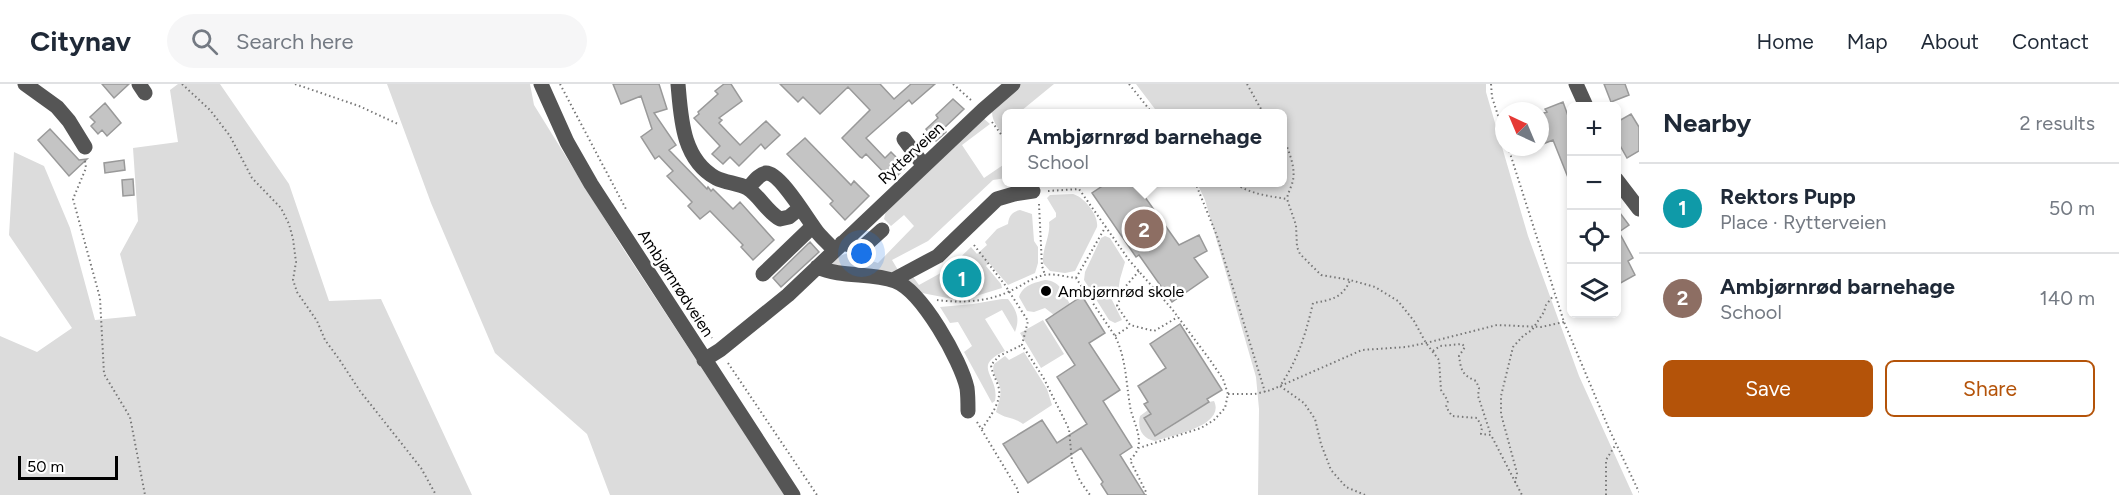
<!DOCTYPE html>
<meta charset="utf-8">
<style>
body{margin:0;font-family:Figtree,sans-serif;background:#f6f6f7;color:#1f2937}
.controls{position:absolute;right:18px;top:18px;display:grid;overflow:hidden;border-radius:9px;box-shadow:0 3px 9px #0003}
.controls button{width:54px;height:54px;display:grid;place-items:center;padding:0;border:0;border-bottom:2px solid #e0e1e3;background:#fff;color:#1f2937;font:30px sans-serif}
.compass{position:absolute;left:1495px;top:18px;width:54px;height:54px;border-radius:50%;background:#fff;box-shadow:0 3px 9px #0003;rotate:316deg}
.scale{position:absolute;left:18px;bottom:15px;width:100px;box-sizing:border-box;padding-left:6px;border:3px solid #000;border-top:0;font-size:16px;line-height:21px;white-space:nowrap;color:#000;-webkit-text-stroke:4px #fff;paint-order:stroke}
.you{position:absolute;left:862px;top:170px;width:21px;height:21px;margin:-15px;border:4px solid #fff;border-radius:50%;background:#1a73e8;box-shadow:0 0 0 9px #1a73e833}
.badge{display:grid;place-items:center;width:39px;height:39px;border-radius:50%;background:#b45309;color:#fff;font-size:20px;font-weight:700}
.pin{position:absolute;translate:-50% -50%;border:3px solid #fff;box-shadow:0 2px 6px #0006}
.popup{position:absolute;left:1002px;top:25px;width:285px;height:78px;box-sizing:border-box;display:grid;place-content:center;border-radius:9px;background:#fff;filter:drop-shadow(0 2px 4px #0005);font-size:20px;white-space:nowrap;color:#747a83}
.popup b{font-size:22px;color:#1f2937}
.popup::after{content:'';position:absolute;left:50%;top:100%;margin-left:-12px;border:12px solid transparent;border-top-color:#fff}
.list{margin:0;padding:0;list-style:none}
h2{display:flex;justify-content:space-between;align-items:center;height:78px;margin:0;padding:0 24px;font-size:26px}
h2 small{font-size:20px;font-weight:400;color:#747a83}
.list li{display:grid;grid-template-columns:39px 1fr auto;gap:18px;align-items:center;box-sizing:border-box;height:90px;padding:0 24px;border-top:2px solid #e0e1e3}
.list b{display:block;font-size:22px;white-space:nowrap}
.list p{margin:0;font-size:20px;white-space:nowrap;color:#747a83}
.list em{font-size:20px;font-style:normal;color:#747a83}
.actions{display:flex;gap:12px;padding:18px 24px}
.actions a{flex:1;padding:14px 0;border:2px solid #b45309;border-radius:9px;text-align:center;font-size:21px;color:#b45309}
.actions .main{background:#b45309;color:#fff}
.icon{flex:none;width:33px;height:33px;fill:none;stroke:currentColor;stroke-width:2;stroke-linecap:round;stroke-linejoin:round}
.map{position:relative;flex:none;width:1639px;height:411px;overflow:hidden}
header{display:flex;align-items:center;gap:36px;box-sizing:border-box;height:84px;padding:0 30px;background:#fff;border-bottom:2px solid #e0e1e3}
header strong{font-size:28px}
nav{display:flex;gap:33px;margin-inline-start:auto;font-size:21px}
.search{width:420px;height:54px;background:#f6f6f7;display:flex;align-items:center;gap:15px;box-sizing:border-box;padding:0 21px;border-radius:33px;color:#747a83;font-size:22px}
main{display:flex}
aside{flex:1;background:#fff}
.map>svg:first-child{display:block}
</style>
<header>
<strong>Citynav</strong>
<div class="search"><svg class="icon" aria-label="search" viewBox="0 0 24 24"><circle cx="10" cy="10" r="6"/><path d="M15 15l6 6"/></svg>Search here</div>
<nav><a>Home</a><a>Map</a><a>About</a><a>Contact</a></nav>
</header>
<main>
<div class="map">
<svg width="1639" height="411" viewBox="0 0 1639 411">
<rect width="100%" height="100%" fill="#fff"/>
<!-- green -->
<path fill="#dcdcdc" d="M178 0H220L289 100 329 217 381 215 472 411H0V252L37 268 72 244 9 151 14 68 44 82 70 144 95 236 136 232 120 170 138 137 133 64 178 58 170 6Z
M387 0H530L534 21 624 166 785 411H610L587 350 495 269 431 119Z
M1021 0H1054L1021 27 1022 29 1006 30V55C999 45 989 35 993 23Z
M1136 0H1486V8L1528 152 1579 292 1633 411H1258L1259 325 1256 293 1205 116 1197 99 1282 98V30L1158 29Z
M983 34 990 40 962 61 984 94 1006 79V94L993 96 928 157 892 176 898 186C883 195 846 184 829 180 852 160 856 173 878 179L914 142 904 131 891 142 884 135 887 123Z
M1073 110C1084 113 1099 131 1097 143L1075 187 1065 189 1050 187 1043 179C1042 164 1051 151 1049 138L1056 133V129L1047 114 1050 111Z
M1020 126 1032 130 1034 157 1038 163V179L1035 189 1008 201 989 179 986 182 1001 200 1002 204 976 212 953 215 922 209 905 196 911 190 919 201 948 185 971 163 977 170 987 161 985 158 997 145 1008 140C1009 132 1012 128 1020 126Z
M1105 152 1110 154 1125 178 1120 195 1118 208 1112 216 1122 236 1115 239 1109 236 1084 196 1085 188 1101 154Z
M1045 196C1060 197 1063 208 1070 220L1054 231 1045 224 1034 228 1027 227 1019 213C1023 201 1034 199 1045 196Z
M1002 215H1008C1017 227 1020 234 1015 248L1002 226 985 235 1005 267C970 283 1000 291 995 317L992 319 964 268 972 262 958 238 950 239 940 223 973 220Z
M1043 236 1064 270 1041 284 1020 249Z
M1024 268 1047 305 1052 321 1023 340C1014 333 1006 335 996 328 998 320 1002 312 1000 303 997 295 991 289 994 280L1005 272 1009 276Z
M1214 317C1226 342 1171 352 1155 357 1142 355 1137 344 1140 332L1148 326 1151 330 1144 334 1163 348 1209 318Z"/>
<!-- building -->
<path fill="#c4c4c4" stroke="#999" stroke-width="1.5" d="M102 0H129L114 14Z
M613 0H659L667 25 654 29 676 61 669 66 707 105 708 103 711 107 713 105 733 125 740 118 774 156 753 176 741 163 743 161 710 127 700 135 688 122 692 118 667 92 673 87 659 72 655 75 641 53 652 45 641 12 621 20Z
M724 0H731L742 17 719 34 722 36 719 39 740 61 766 37 780 51 765 65 761 60 739 82 730 73 723 80 712 70 720 62 694 34 699 30 698 28 718 10 715 7Z
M780 0H880L894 15 911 0H935L912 20 909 16 866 54 885 74 891 68 906 83 892 97 866 70 862 74 860 73 842 54 870 26 848 3 820 30 803 13 798 18Z
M1604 0H1625L1629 11 1611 18Z
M953 15 964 25 943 45 946 48 936 57 926 45 938 34 936 31Z
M1563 18 1572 43 1571 101 1553 56 1543 60 1540 52V40L1545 39 1541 30 1547 28 1545 25Z
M105 19 121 39 107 52 102 46 98 50 91 42 95 38 90 33Z
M1631 30 1639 43V67L1627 74 1617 56V38Z
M50 45 79 76 87 75 69 92 38 56Z
M805 54 851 101 854 97 869 112 845 136 830 120 833 117 787 70Z
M124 76 125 86 105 89 104 79Z
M133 95 134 111 123 112 122 96Z
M1107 99H1135L1179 161 1199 151 1207 167 1194 174 1208 193 1172 218 1139 171 1136 173 1092 109Z
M1617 125 1629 141 1619 148 1633 174 1628 177 1635 191 1617 201Z
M810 158 819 168 781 203 773 194Z
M1082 212 1105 249 1089 259 1120 306 1103 317 1132 363 1120 371 1145 411H1108L1101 400 1103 398 1081 364 1028 399 1003 360 1042 336 1057 359 1087 340 1057 293 1075 281 1046 236Z
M1180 240 1222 306 1207 315 1209 318 1155 352 1144 334 1151 330 1144 320 1148 318 1138 302 1166 284 1150 260Z"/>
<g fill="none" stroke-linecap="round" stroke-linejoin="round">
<!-- path -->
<path stroke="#777" stroke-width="2" stroke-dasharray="1.5 3" stroke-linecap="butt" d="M182 0 210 26 230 52 252 94 281 124 289 140 293 155 296 178 293 196 297 208 317 237 325 256 339 275 360 307 421 384 436 411
M295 0 359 22 398 40
M560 0 627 127
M953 0 971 16
M1129 0 1153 30
M1247 0 1261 25 1270 30
M1491 0 1492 13 1504 50
M992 38 1006 57
M1282 51C1287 63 1296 82 1293 96 1292 102 1288 108 1287 115
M1508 63 1564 238 1609 345 1639 408
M85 77 86 84 73 115 100 214 104 290 130 333 145 411
M1195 98 1217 152 1265 308
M1233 98C1249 110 1268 112 1287 115L1296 141 1297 163 1300 170 1321 191 1350 196
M1048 107 1079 105 1129 176 1172 225 1210 276 1223 295 1228 310 1225 324 1214 336 1201 344 1139 364
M1039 120 1042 182 1045 191
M974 161 1005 201 1028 237 1022 261 1043 293 1069 345 1072 378 1080 397 1090 411
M1139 187 1125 203 1117 222 1130 241 1154 247 1178 233
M671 194 712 254
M1076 194 1106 142
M937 216C961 219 988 218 1010 207 1022 202 1031 194 1044 191 1053 189 1066 193 1076 194L1115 252C1126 274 1126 298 1130 322 1132 335 1142 351 1138 364 1137 368 1133 373 1130 376L1146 408V411
M1115 252 1130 242
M1433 267 1440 262 1462 260 1465 263 1459 272C1461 286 1462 291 1476 297L1479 304 1478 312 1491 351
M728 279 817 411
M1228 310H1255L1271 306 1362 266 1406 263 1426 259 1497 241 1541 243 1564 238
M977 338 1018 406V411
M982 345C989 334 1001 319 999 305 997 296 992 290 991 281L999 272 1022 261
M1515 399 1517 389 1501 330V312L1513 263 1523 252 1532 246 1544 228 1546 221 1554 211
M1365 411 1346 403 1331 386 1321 360 1315 335 1304 319 1280 302C1298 276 1306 249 1313 219 1331 216 1343 214 1350 196L1375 203 1398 217 1414 237 1426 259 1439 276 1441 306 1448 317 1446 323 1452 332 1477 334 1482 343 1481 350 1491 351 1522 411
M1606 411V376L1616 360"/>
<!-- minor -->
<path stroke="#555" stroke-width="15" d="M25 0 57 23 69 37 85 63
M139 0 145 9
M541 0 567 58 591 100 793 411
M678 0C681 34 682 75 716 94 726 99 738 99 747 104 759 111 767 128 780 135L789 133 800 124
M1576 0 1586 22
M904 55 924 82
M1616 95 1639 125
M748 104C753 99 759 90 766 89 780 88 809 138 818 149 823 155 829 160 834 166
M842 159 862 164 882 146
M817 183C842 194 871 188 895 197 922 207 961 277 967 304 968 311 968 319 968 327
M763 190 813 142
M893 196 938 172 997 115 1014 110 1033 107
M704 276 720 266 788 211 983 26 1013 0"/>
</g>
<!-- markers -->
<circle fill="#000" stroke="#fff" stroke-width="2" cx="1046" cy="207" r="6"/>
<g text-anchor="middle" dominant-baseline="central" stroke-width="5" stroke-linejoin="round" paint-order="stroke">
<!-- street labels -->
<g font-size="16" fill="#000" stroke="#fff">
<text transform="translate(911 69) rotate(-43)">Rytterveien</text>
<text transform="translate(676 199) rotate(57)">Ambjørnrødveien</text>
</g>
<!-- poi labels -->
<g font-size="16" fill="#000" stroke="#fff" text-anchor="start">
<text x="1058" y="207">Ambjørnrød skole</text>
</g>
</g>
</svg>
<div class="controls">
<button>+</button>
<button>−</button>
<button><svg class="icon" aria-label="locate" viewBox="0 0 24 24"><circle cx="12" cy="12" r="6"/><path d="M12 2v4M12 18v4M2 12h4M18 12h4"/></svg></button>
<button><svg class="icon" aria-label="layers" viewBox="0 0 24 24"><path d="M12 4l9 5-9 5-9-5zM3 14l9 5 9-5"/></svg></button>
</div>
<svg class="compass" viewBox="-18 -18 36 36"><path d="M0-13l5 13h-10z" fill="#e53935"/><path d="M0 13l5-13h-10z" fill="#747a83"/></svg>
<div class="scale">50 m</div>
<div class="you"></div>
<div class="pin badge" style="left:962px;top:194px;background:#0f9aa8">1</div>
<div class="pin badge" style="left:1144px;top:145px;background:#8d6e63">2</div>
<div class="popup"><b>Ambjørnrød barnehage</b>School</div>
</div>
<aside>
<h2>Nearby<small>2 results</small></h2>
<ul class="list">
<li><span class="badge" style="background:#0f9aa8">1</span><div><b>Rektors Pupp</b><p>Place · Rytterveien</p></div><em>50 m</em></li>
<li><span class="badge" style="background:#8d6e63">2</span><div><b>Ambjørnrød barnehage</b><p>School</p></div><em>140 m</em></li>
</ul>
<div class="actions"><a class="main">Save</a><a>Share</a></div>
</aside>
</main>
